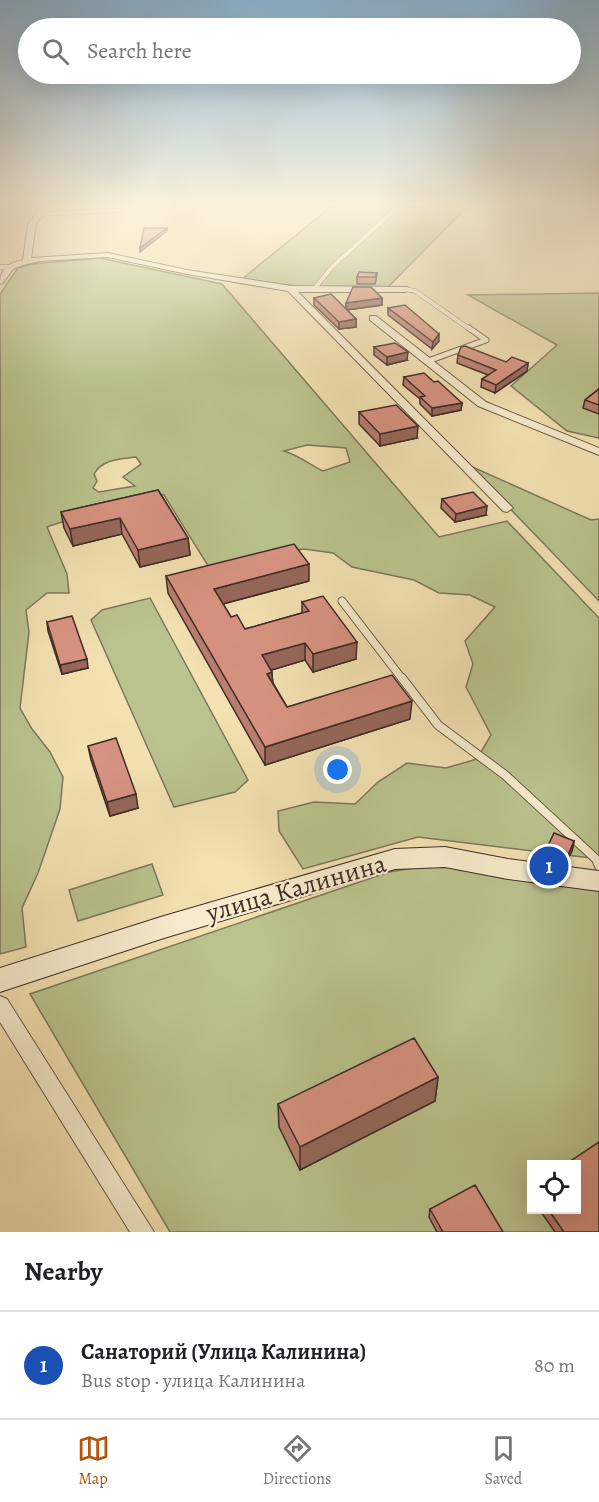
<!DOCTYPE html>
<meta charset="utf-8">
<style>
body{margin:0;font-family:Alegreya,serif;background:#f2f2f2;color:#202124}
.controls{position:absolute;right:18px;bottom:18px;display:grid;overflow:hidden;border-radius:0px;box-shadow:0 6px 24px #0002}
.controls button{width:54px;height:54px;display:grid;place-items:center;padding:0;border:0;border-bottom:2px solid #e0e0e0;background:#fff;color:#202124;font:30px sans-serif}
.you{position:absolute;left:338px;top:770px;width:21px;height:21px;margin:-15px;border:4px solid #fff;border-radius:50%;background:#1a73e8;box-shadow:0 0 0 9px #1a73e833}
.badge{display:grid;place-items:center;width:39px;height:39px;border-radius:50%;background:#b45309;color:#fff;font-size:20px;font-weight:700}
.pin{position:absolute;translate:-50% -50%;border:3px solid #fff;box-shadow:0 2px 6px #0006}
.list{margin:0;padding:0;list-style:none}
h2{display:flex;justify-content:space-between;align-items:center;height:78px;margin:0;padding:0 24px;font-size:26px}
h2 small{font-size:20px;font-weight:400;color:#757577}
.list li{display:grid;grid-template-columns:39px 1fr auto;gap:18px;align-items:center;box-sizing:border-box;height:108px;padding:0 24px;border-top:2px solid #e0e0e0}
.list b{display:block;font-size:22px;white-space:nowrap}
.list p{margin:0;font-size:20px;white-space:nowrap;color:#757577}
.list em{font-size:20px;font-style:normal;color:#757577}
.icon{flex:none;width:33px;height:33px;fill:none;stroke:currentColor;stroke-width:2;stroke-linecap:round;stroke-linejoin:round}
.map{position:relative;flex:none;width:599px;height:1232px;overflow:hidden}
.search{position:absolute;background:#fff;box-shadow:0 6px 24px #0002;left:18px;right:18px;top:18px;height:66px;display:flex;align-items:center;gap:15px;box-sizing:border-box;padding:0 21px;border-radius:33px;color:#757577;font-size:22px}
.sheet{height:186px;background:#fff}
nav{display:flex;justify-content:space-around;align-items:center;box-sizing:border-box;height:84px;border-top:2px solid #e0e0e0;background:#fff;font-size:16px;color:#757577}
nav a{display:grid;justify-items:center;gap:3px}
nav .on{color:#b45309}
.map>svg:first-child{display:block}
</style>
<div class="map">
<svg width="599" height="1232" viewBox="0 0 599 1232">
<rect width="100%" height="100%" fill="#f3e1b2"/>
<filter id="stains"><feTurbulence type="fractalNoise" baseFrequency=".00333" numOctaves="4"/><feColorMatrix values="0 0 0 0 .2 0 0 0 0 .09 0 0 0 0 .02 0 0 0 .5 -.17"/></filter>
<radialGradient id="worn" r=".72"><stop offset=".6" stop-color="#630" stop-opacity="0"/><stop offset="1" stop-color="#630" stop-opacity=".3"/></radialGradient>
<!-- green -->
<path fill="#bac38d" stroke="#7c785a" stroke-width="1.5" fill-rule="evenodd" d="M332 206H468L386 289H320L242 279Z
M100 258 222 284 439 537 507 521 599 618V859L418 837 303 869 279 831 278 811 314 802 355 804 378 782 407 763 446 768 477 759 491 735 466 687 473 664 465 641 495 607 470 595 439 593 414 580 352 567 333 553 304 549 274 553 210 569 164 495C130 492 121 499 92 512 78 518 61 522 47 527L67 574 69 593H47L26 610 29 632 20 708 32 729 50 752 63 777 60 809 38 873 22 908 26 947 0 954V294L18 268 32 264ZM307 445 346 448 350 462 323 471C309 464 298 455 284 451ZM136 457 141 464 123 477 135 486 99 492 93 488 97 481 94 474C102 459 121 459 136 457Z
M599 293V438L567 431 511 386 557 345 468 295Z
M468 465 591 520 599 519V601Z
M150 598 248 780 235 792 174 807 91 620 102 610Z
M152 864 163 895 78 921 69 890Z
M438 864 599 891V1232H170L30 994 389 872ZM532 1164H576V1210H532Z"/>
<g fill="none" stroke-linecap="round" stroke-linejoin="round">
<!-- service-far3 casing -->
<g stroke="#6c5949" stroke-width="5">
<path id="service-far3" d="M40 214 125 210
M0 267H10
M314 289 333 266 399 206
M405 289 415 291 471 330"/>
</g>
<!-- service-far2 casing -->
<g stroke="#6c5949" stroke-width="7">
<path id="service-far2" d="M428 361 486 340 469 328"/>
</g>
<!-- service-far1 casing -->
<g stroke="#6c5949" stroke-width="9">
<path id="service-far1" d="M342 601 403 680"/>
</g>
<!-- service casing -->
<g stroke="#6c5949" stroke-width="10">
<path id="service" d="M402 678 438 725 505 775 596 859 599 866"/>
</g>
<!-- minor casing -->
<g stroke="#6c5949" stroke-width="2">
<path id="minor" d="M0 206H28L24 208 0 209Z
M42 206H50L36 224 31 258 108 253 187 270 291 286 408 287V291L405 292H298L513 508 507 512 503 511 288 291 187 274 108 257 40 261 23 265 13 269 3 283 0 284C0 268 9 263 23 260L28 224Z
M370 316H376L486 402 599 448V455L478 406 370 320Z
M0 996 7 999 154 1232H130L0 1022Z"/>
</g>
<!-- secondary casing -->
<g stroke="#3f2c26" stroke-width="2">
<path id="secondary" d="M445 847 508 859 599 871V891L508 879 445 867 395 869 164 938 0 992V968L164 916 395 849Z"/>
</g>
<!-- service-far3 -->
<use href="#service-far3" stroke="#f7eccd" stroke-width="4"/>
<!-- service-far2 -->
<use href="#service-far2" stroke="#f7eccd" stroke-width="5"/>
<!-- service-far1 -->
<use href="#service-far1" stroke="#f7eccd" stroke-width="7"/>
<!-- service -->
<use href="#service" stroke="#f7eccd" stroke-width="8"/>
<!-- minor -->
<use href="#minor" fill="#f7eccd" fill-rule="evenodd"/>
<!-- secondary -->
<use href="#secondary" fill="#f7eccd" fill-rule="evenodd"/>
</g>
<!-- wall -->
<path fill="#b97e70" stroke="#3f2c26" stroke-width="1.5" d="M377 273 376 280 375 284H357V277Z
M314 298 346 309V303L382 298V305L347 310 356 319V327L339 329 314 305Z
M388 308 439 341 432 349 388 315Z
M374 347 407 360 387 365 374 355Z
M458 355 506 362 528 363 527 371 495 393 481 387 482 379 488 375 457 363Z
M404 377 434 382 462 403 461 410 432 416 420 404V399L403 385Z
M599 389V414L583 408 585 400Z
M359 412 417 438 380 446 359 424Z
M158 490 188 538 190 555 140 567 122 534 73 546 64 528 61 512Z
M442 499 486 515 455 522 441 508Z
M166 576 309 581 223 604 231 617 245 629 302 613V602L356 659 313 672 305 660 271 670 273 683 287 707 410 719 265 765 168 593Z
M47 622 88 668 62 674 48 631Z
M88 746 138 808 110 816 91 760Z
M574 841 572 851 565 864 543 861 545 852Z
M438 1077 435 1101 300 1170 279 1127 278 1104Z
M531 1188V1199L529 1196Z
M430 1209 503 1232H437L429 1217Z
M539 1209H576L599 1232H555Z"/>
<!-- shaded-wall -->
<path fill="#96675b" stroke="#3f2c26" stroke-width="1.5" d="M167 228V231L140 252V248Z
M382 298V305L346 310V303Z
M356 319V327L339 329V322Z
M439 334V341L432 349 433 342Z
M408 352 407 360 387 365V357Z
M528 363 527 371 495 393 496 385Z
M462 403 461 410 432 416V408Z
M418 426 417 438 380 446V434Z
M487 506 486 515 455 522 456 514Z
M120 518 122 534 73 546 70 529Z
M188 538 190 555 140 567 138 550Z
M309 564V581L215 606 214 589Z
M357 642 356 659 313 672V654Z
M305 643V660L262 673V655Z
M87 659 88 668 62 674 60 665Z
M272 672 273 690 267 674Z
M412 701 410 719 265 765V747Z
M136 794 138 808 110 816 107 802Z
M574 841 572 851 565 864 568 855Z
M438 1077 435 1101 300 1170V1147Z"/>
<!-- building -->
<path fill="#d79382" stroke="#3f2c26" stroke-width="1.5" d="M144 228H167L140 248Z
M359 272 377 273 375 277H357Z
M353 287H371L382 298 346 303Z
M331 294 356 319 339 322 314 298Z
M405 305 439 334 433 342 388 308Z
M395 343 408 352 387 357 374 347Z
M465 346 506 362 512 357 528 363 496 385 482 379 496 370 458 355 461 347Z
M424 373 434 382 438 381 462 403 432 408 420 397 425 396 404 377Z
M599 389V405L585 400Z
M396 405 418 426 380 434 359 412Z
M158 490 188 538 138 550 120 518 70 529 61 512Z
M473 492 487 506 456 514 442 499Z
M294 544 309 564 214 589 231 617 237 615 245 629 309 611 302 602 323 596 357 642 313 654 305 643 262 655 272 672 267 674 287 707 392 675 412 701 265 747 166 576Z
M72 616 87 659 60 665 47 622Z
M116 738 136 794 107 802 88 746Z
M554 833 574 841 568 855 545 852Z
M414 1038 438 1077 300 1147 278 1104Z
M599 1142V1232H564L548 1209H576V1164H566Z
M475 1185 503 1232H443L430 1209Z"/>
<!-- sky -->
<linearGradient id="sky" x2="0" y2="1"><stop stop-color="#8cb6d5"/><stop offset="0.54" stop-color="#faf2dc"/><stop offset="1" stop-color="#faf2dc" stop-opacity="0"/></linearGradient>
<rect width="599" height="378" fill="url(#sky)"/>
<g text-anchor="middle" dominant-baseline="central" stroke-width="4.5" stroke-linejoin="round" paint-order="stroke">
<!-- near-street labels -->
<g font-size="26" fill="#3f2c26" stroke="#f7eccd">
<text transform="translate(296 888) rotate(-16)">улица Калинина</text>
</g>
</g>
<rect width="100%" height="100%" filter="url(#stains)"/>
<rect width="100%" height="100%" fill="url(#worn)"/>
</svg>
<div class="controls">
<button><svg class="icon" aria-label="locate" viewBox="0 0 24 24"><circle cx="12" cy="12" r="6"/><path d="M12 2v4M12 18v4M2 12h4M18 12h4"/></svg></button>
</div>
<div class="you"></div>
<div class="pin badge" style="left:549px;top:866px;background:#1a4fb4">1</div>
<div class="search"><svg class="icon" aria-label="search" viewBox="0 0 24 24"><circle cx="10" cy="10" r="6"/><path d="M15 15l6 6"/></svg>Search here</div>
</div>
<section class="sheet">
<h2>Nearby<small></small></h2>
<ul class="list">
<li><span class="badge" style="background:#1a4fb4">1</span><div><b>Санаторий (Улица Калинина)</b><p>Bus stop · улица Калинина</p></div><em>80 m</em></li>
</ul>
</section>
<nav>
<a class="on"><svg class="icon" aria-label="map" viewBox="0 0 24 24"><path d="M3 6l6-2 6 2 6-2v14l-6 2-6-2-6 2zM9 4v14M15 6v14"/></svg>Map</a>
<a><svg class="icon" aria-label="directions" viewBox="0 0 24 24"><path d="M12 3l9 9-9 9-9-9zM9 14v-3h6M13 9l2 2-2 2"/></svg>Directions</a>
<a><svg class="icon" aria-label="saved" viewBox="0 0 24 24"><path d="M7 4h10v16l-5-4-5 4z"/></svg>Saved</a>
</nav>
